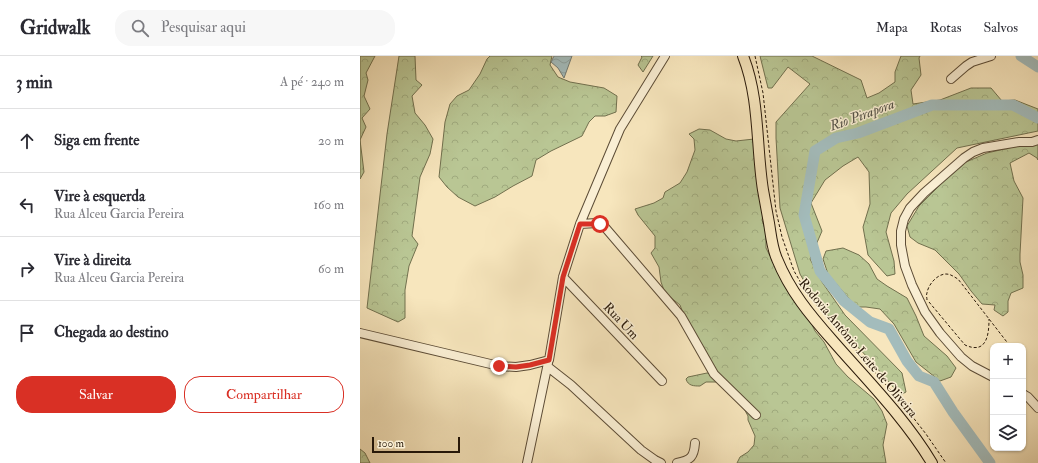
<!DOCTYPE html>
<html lang="pt">
<meta charset="utf-8">
<style>
body{margin:0;font-family:"IM FELL Double Pica",serif;background:#f7f7f7;color:#2b2b33}
.controls{position:absolute;right:12px;bottom:12px;display:grid;overflow:hidden;border-radius:8px;box-shadow:0 1px 3px #0004}
.controls button{width:36px;height:36px;display:grid;place-items:center;padding:0;border:0;border-bottom:1px solid #e1e1e2;background:#fff;color:#2b2b33;font:20px sans-serif}
.scale{position:absolute;left:12px;bottom:10px;width:88px;box-sizing:border-box;padding-left:4px;border:2px solid #291909;border-top:0;font-size:11px;line-height:14px;white-space:nowrap;color:#291909;-webkit-text-stroke:3px #faefd4;paint-order:stroke}
.stop{position:absolute;width:12px;height:12px;margin:-9px;border:3px solid #d93025;border-radius:50%;background:#fff}
.stop.end{background:#d93025;border-color:#fff;box-shadow:0 1px 4px #0008}
.list{margin:0;padding:0;list-style:none}
h2{display:flex;justify-content:space-between;align-items:center;height:52px;margin:0;padding:0 16px;font-size:17px}
h2 small{font-size:13px;font-weight:400;color:#7c7c81}
.list li{display:grid;grid-template-columns:26px 1fr auto;gap:12px;align-items:center;box-sizing:border-box;height:64px;padding:0 16px;border-top:1px solid #e1e1e2}
.list b{display:block;font-size:15px;white-space:nowrap}
.list p{margin:0;font-size:13px;white-space:nowrap;color:#7c7c81}
.list em{font-size:13px;font-style:normal;color:#7c7c81}
.actions{display:flex;gap:8px;padding:12px 16px}
.actions a{flex:1;padding:9px 0;border:1px solid #d93025;border-radius:16px;text-align:center;font-size:14px;color:#d93025}
.actions .main{background:#d93025;color:#fff}
.icon{flex:none;width:22px;height:22px;fill:none;stroke:currentColor;stroke-width:2;stroke-linecap:round;stroke-linejoin:round}
.map{position:relative;flex:none;width:678px;height:407px;overflow:hidden}
header{display:flex;align-items:center;gap:24px;box-sizing:border-box;height:56px;padding:0 20px;background:#fff;border-bottom:1px solid #e1e1e2}
header strong{font-size:19px}
nav{display:flex;gap:22px;margin-inline-start:auto;font-size:14px}
.search{width:280px;height:36px;background:#f7f7f7;display:flex;align-items:center;gap:10px;box-sizing:border-box;padding:0 14px;border-radius:16px;color:#7c7c81;font-size:15px}
main{display:flex}
aside{flex:1;background:#fff}
.map>svg:first-child{display:block}
</style>
<header>
<strong>Gridwalk</strong>
<div class="search"><svg class="icon" aria-label="search" viewBox="0 0 24 24"><circle cx="10" cy="10" r="6"/><path d="M15 15l6 6"/></svg>Pesquisar aqui</div>
<nav><a>Mapa</a><a>Rotas</a><a>Salvos</a></nav>
</header>
<main>
<aside>
<h2>3 min<small>A pé · 240 m</small></h2>
<ul class="list">
<li><svg class="icon" aria-label="ahead" viewBox="0 0 24 24"><path d="M12 20V5M6 11l6-6 6 6"/></svg><div><b>Siga em frente</b></div><em>20 m</em></li>
<li><svg class="icon" aria-label="left" viewBox="0 0 24 24"><path d="M17 20v-9H6M10 6l-5 5 5 5"/></svg><div><b>Vire à esquerda</b><p>Rua Alceu Garcia Pereira</p></div><em>160 m</em></li>
<li><svg class="icon" aria-label="right" viewBox="0 0 24 24"><path d="M7 20v-9h11M14 6l5 5-5 5"/></svg><div><b>Vire à direita</b><p>Rua Alceu Garcia Pereira</p></div><em>60 m</em></li>
<li><svg class="icon" aria-label="arrive" viewBox="0 0 24 24"><path d="M6 21V4h12l-3 4 3 4H6"/></svg><div><b>Chegada ao destino</b></div></li>
</ul>
<div class="actions"><a class="main">Salvar</a><a>Compartilhar</a></div>
</aside>
<div class="map">
<svg width="678" height="407" viewBox="0 0 678 407">
<defs>
<pattern id="forest-crowns" width="20" height="18" patternUnits="userSpaceOnUse"><rect width="20" height="18" fill="#b9c694"/><path d="M2 6a3 3 0 1 1 6 0M12 15a3 3 0 1 1 6 0" fill="none" stroke="#9faa7e"/></pattern>
<pattern id="water-waves" width="16" height="10" patternUnits="userSpaceOnUse"><rect width="16" height="10" fill="#a3bcbc"/><path d="M0 5q4-4 8 0t8 0" fill="none" stroke="#8ca1a0"/></pattern>
</defs>
<rect width="100%" height="100%" fill="#f7e6bd"/>
<filter id="stains"><feTurbulence type="fractalNoise" baseFrequency=".005" numOctaves="4"/><feColorMatrix values="0 0 0 0 .2 0 0 0 0 .09 0 0 0 0 .02 0 0 0 .5 -.17"/></filter>
<radialGradient id="worn" r=".72"><stop offset=".6" stop-color="#630" stop-opacity="0"/><stop offset="1" stop-color="#630" stop-opacity=".3"/></radialGradient>
<!-- forest -->
<path fill="url(#forest-crowns)" stroke="#71704e" d="M0 0H15L6 17 8 24 4 40 10 53 2 62 6 71 0 84 4 116 0 123Z
M39 0H55L56 24 62 29 52 40 55 57 65 69 73 83 70 98 60 121 52 180 58 188 49 210 45 234V262L38 266 7 252 27 78Z
M130 0H192L190 9 198 21 210 26 244 32 257 40 256 56 245 60H235L229 66 222 80 191 95 176 104 172 120 153 130 135 141 115 150 98 141 87 131 79 121 85 66 90 48 97 40 109 34 120 18 127 3Z
M281 0H293L283 16 278 9 282 1Z
M400 0H452L501 24 507 42 519 37 535 26V16L541 0H560L559 2 561 19 551 34 553 48 580 44 611 32H631L642 45 655 44 678 53V75L597 92 547 138 531 157 526 176 534 205 535 218 527 220 508 199 503 171 510 148 509 116 498 101 483 110 465 124 451 147 462 175 450 203 462 226 485 259 542 317 546 336 540 339 510 304 457 248 440 218 420 152 416 82V66L450 28 428 11 412 32H408Z
M339 73 350 74 366 83 376 85 394 83 405 152 402 164 406 176V192L410 200 421 204 455 275 464 286 476 308 488 321 514 343 522 355 527 368 523 389 526 407H377L380 401 388 396 394 389 395 380 388 364V360L382 349 360 326H346L340 330C334 330 328 330 326 323L328 321 347 317H354L329 273 320 249 305 237 301 226 299 211 291 197 295 192V180L278 159 275 153 294 147 303 142 305 136 320 127 327 116 335 94 334 83 329 78Z
M678 87V104L677 102 669 97 650 107 654 125 663 142 660 198V206L663 219V232L651 237 648 245V256L643 260 634 254 635 249 622 248 611 235 599 218 575 194 558 187 550 181 547 170 559 150 584 125 606 106 627 97 653 91Z
M483 192 499 199 509 208 517 223 527 230 547 242 556 260 564 280 587 300 596 312 591 321 580 325 556 306 534 268 520 253 506 251H496L468 218 463 203 466 195Z
M0 393 5 397 10 407H0Z"/>
<!-- water -->
<path fill="url(#water-waves)" stroke="#727b74" d="M194 0H212L204 22 198 12 191 6Z"/>
<g fill="none" stroke-linecap="round" stroke-linejoin="round">
<!-- river -->
<path stroke="#a3bcbc" stroke-width="11" d="M661 0 678 11
M630 407 593 356 574 326 559 320 547 305 529 273 510 266 484 245 460 215 444 159 455 95 476 82 498 77 572 49H653L678 62"/>
<!-- minor casing -->
<g stroke="#5c4c36" stroke-width="10">
<path id="minor" d="M591 23 606 10 612 6 631 0
M220 168 237 167 243 169 321 260 354 318 396 359
M203 221 302 325
M0 277 139 310 156 311 170 309 189 304 203 221 220 168 260 73 305 0
M188 311 211 329 281 394 295 404 301 407
M633 321 612 310 601 301 580 277 565 256 552 229 545 210 541 189V175L544 163 550 152 564 137 604 102 613 96 623 92 659 86H672L678 84
M663 338 668 341 678 352
M167 407 188 307
M317 407C331 404 334 401 335 387"/>
</g>
<!-- major casing -->
<g stroke="#291909" stroke-width="12">
<path id="major" d="M383 0C400 43 396 90 403 134 405 145 407 156 409 167 411 179 412 192 417 203 430 235 450 259 473 285 507 324 545 362 572 407"/>
</g>
<!-- path -->
<path stroke="#291909" stroke-width="1" stroke-dasharray="3 2" stroke-linecap="butt" d="M395 0 403 37 416 155 422 181 434 215 448 239 541 346 566 378 586 407
M567 244C567 242 566 239 567 237 568 229 577 218 586 218 591 218 594 221 598 223L650 290
M569 246 605 289C627 299 629 278 629 263"/>
<!-- minor -->
<use href="#minor" stroke="#faefd4" stroke-width="8"/>
<!-- major -->
<use href="#major" stroke="#f7e6bd" stroke-width="10"/>
</g>
<g fill="none" stroke-linecap="round" stroke-linejoin="round">
<!-- route -->
<path stroke="#d93025" stroke-width="5" d="M139 310 156 311 170 309 189 304 203 221 220 168H240"/>
</g>
<g text-anchor="middle" dominant-baseline="central" stroke-width="3" stroke-linejoin="round" paint-order="stroke">
<!-- street labels -->
<g font-size="13" fill="#291909" stroke="#faefd4">
<text transform="translate(261 265) rotate(47)">Rua Um</text>
<text transform="translate(498 292) rotate(50)">Rodovia Antônio Leite de Oliveira</text>
</g>
<!-- water labels -->
<g font-size="14" font-style="italic" fill="#545248" stroke="#faefd4">
<text transform="translate(502 59) rotate(-20)">Rio Pirapora</text>
</g>
</g>
<rect width="100%" height="100%" filter="url(#stains)"/>
<rect width="100%" height="100%" fill="url(#worn)"/>
</svg>
<div class="controls">
<button>+</button>
<button>−</button>
<button><svg class="icon" aria-label="layers" viewBox="0 0 24 24"><path d="M12 4l9 5-9 5-9-5zM3 14l9 5 9-5"/></svg></button>
</div>
<div class="scale">100 m</div>
<div class="stop" style="left:240px;top:168px"></div>
<div class="stop end" style="left:139px;top:310px"></div>
</div>
</main>
